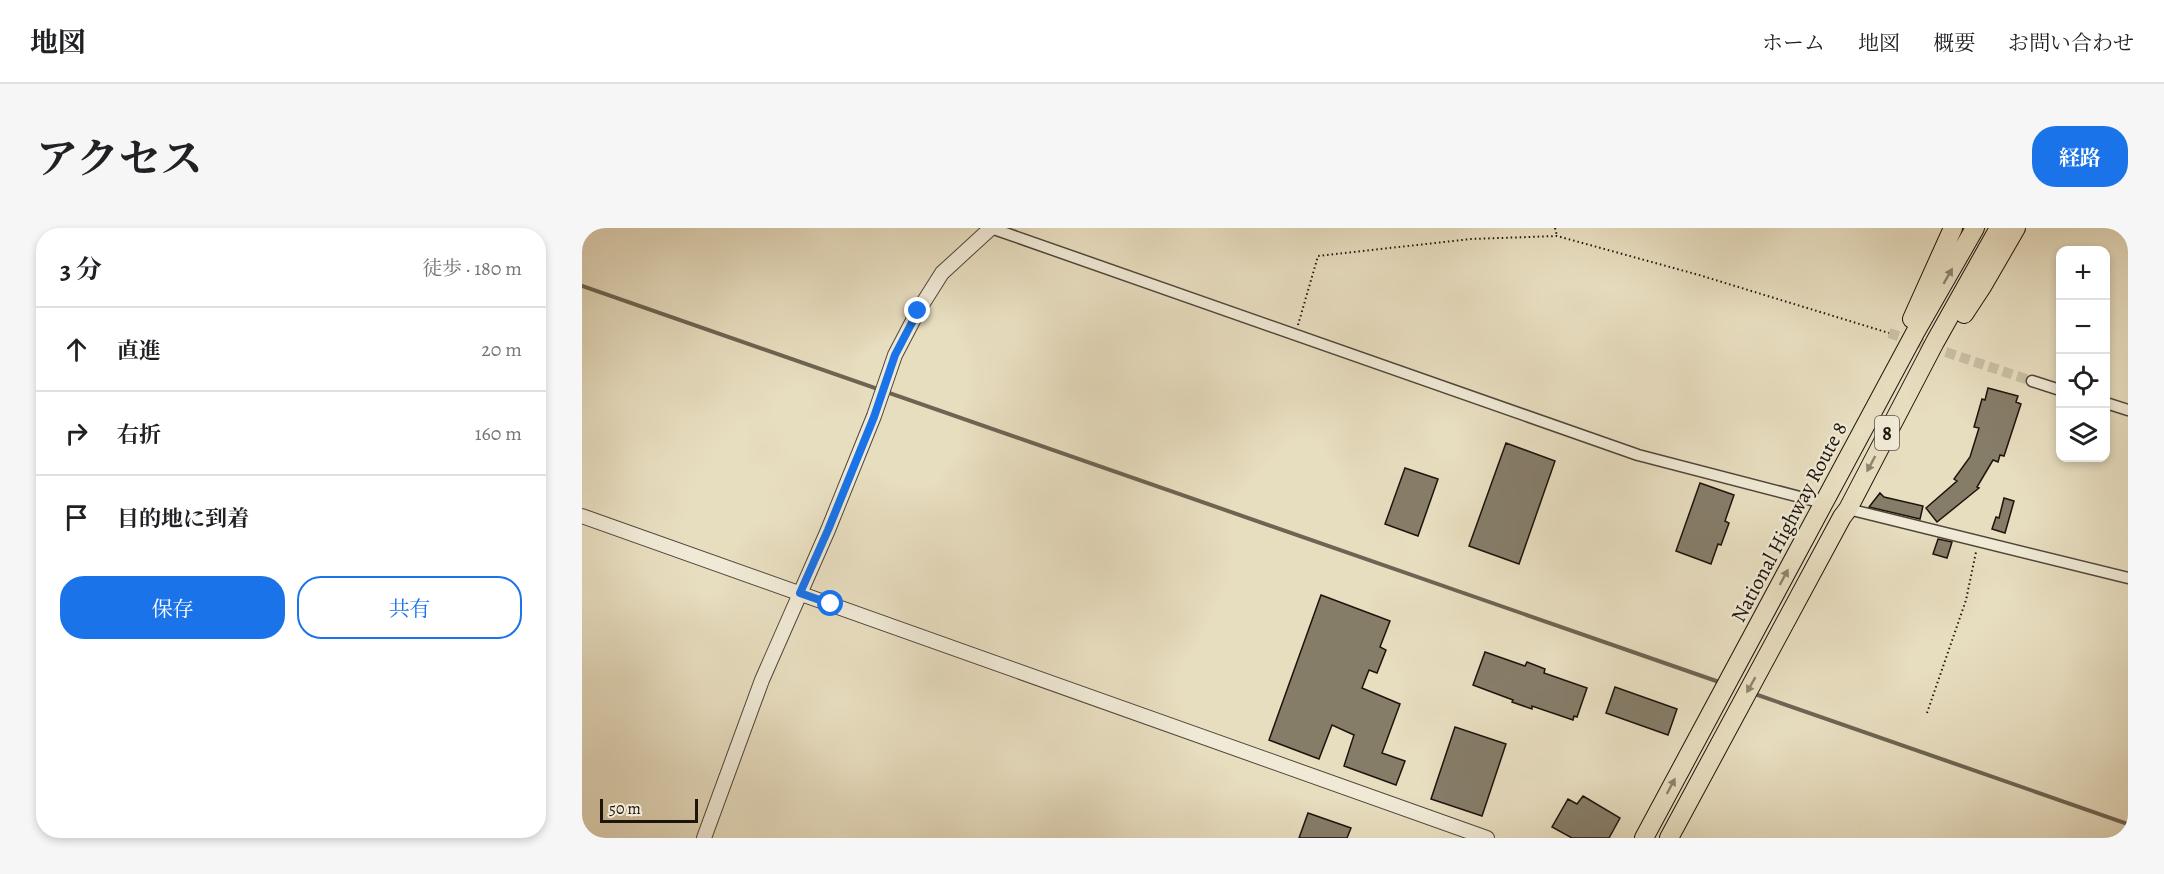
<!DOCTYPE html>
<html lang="ja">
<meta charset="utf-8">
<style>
body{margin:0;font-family:Alegreya,"Noto Serif JP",serif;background:#f6f6f6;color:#202124}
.controls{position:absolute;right:18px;top:18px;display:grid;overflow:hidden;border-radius:12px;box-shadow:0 3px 9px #0003}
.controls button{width:54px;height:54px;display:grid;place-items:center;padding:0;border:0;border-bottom:2px solid #e0e0e0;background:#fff;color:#202124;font:30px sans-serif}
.scale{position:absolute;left:18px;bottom:15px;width:98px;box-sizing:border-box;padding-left:6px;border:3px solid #1d140c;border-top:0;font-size:16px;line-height:21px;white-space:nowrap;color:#1d140c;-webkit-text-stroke:4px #efe9d5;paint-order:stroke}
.stop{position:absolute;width:18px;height:18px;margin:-14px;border:4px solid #1a73e8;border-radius:50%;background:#fff}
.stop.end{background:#1a73e8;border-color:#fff;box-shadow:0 2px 6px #0008}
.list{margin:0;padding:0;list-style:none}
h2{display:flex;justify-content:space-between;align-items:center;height:78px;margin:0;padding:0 24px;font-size:26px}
h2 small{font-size:20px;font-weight:400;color:#757577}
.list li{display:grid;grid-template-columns:39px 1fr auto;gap:18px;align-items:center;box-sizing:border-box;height:84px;padding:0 24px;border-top:2px solid #e0e0e0}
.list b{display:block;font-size:22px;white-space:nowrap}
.list em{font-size:20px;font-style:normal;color:#757577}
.actions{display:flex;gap:12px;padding:18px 24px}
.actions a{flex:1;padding:14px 0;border:2px solid #1a73e8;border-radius:24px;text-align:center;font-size:21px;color:#1a73e8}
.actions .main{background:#1a73e8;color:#fff}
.icon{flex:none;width:33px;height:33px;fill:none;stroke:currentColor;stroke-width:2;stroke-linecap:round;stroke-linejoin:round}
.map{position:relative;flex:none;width:1546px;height:610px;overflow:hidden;border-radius:24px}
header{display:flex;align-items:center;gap:36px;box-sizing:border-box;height:84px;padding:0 30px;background:#fff;border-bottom:2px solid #e0e0e0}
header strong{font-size:28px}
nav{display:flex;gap:33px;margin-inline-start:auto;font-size:21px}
.intro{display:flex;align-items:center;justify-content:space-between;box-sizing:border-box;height:144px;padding:0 36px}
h1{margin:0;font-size:42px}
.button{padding:15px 27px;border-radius:24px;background:#1a73e8;color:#fff;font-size:21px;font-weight:700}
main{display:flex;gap:36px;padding:0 36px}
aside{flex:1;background:#fff;border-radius:24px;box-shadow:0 3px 9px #0003}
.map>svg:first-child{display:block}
</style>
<header>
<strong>地図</strong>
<nav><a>ホーム</a><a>地図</a><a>概要</a><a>お問い合わせ</a></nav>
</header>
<div class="intro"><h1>アクセス</h1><a class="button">経路</a></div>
<main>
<aside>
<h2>3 分<small>徒歩 · 180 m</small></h2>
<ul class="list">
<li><svg class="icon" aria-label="ahead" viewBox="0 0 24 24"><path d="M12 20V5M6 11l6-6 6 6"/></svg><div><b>直進</b></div><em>20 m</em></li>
<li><svg class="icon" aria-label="right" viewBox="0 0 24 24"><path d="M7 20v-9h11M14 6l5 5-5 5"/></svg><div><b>右折</b></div><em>160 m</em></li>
<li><svg class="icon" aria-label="arrive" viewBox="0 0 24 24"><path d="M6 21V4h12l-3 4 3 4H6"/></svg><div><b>目的地に到着</b></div></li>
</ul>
<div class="actions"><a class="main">保存</a><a>共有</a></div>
</aside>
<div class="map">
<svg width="1546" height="610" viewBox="0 0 1546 610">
<rect width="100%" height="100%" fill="#e7ddbf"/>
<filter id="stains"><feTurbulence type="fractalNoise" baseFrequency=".00333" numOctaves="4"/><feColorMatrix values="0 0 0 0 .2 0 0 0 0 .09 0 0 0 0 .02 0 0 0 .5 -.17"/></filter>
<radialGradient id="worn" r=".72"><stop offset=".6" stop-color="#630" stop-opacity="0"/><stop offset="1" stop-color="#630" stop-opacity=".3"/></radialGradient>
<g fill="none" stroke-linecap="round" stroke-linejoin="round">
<!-- stream -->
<path stroke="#6d6453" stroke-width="4" d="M0 58 1140 455
M1170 465 1546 596"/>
</g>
<!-- building -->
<path fill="#867d69" stroke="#1d140c" stroke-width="1.5" d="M1406 160 1436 168 1434 174 1439 176 1422 228 1418 227 1416 234 1411 232 1395 259 1397 260 1355 294 1344 280 1375 253 1372 251 1388 229 1397 200 1392 199 1400 171 1403 172Z
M924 215 973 233 937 336 887 318Z
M823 240 856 251 836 308 803 296Z
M1118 255 1152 267 1143 293 1147 295 1139 317 1136 316 1129 336 1094 323Z
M1298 265 1302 269 1341 278 1338 291 1287 279Z
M1422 270 1432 273 1423 305 1410 301 1414 289 1417 290Z
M1356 311 1370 314 1365 330 1351 326Z
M739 367 808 393 798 419 804 422 795 445 787 442 780 460 818 476 800 525 823 533 814 557 762 538 772 507 750 497 737 531 687 512Z
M903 424 943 438 945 434 963 441 962 445 1005 460 995 489 992 488 991 492 950 478V481L930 474 931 472 891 457Z
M1033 459 1095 481 1086 507 1024 485Z
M873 499 924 516 900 588 849 571Z
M1001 568 1038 590 1027 610H990L970 599 986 571 995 576Z
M726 585 769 600 765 610H717Z"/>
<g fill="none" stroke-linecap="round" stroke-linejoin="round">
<!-- minor-tunnel -->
<path stroke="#c9bfa4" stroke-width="10" stroke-dasharray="10 5" stroke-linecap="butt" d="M1307 105 1450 153"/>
<!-- minor casing -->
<g stroke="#504639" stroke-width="13">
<path id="minor" d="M409 0 1056 227 1241 275
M1450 153 1478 162
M1524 175 1546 182
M1266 281 1546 350"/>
</g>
<!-- tertiary casing -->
<g stroke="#504639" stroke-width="16">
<path id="tertiary" d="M0 288 905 610
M122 610 180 452 246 302 292 188 313 127 336 83 360 45 409 0"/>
</g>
<!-- trunk casing -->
<g stroke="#1d140c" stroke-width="20">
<path id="trunk" d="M1382 86 1401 57 1434 0
M1330 91 1371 0
M1062 610 1334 103 1393 0
M1087 610 1260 289 1266 281 1353 114 1417 0"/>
</g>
<!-- path -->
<path stroke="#1d140c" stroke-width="2" stroke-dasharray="1.5 3" stroke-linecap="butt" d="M973 0 975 8
M716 97 736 28 889 11 975 8 1117 47 1307 105
M1345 485 1384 372 1394 324"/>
<!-- minor -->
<use href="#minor" stroke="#efe9d5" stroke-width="10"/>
<!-- tertiary -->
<use href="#tertiary" stroke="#efe9d5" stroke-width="14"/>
<!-- trunk -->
<use href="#trunk" stroke="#e7ddbf" stroke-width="18"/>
</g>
<!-- one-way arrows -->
<defs><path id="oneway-solid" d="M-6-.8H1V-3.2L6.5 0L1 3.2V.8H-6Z" transform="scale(1.5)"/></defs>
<g fill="#8c836e">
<use href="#oneway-solid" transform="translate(1366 48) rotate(-60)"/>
<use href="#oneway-solid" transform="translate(1289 236) rotate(118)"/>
<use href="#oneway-solid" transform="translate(1202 349) rotate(-62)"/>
<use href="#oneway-solid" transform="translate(1169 457) rotate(119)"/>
<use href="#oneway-solid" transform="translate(1089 558) rotate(-62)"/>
</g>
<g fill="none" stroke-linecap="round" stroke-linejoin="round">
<!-- route -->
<path stroke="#1a73e8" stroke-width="8" d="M249 376 218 365 246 302 292 189 313 127 336 83"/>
</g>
<g text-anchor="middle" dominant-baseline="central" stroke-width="4.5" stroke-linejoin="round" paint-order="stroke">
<!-- shield labels -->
<rect fill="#efe9d5" stroke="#5c5448" stroke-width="1.5" x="1293" y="188" width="24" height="34" rx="4.5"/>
<g font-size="20" font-weight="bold" fill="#1d140c">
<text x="1305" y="205">8</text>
</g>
<!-- street labels -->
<g font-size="21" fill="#1d140c" stroke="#efe9d5">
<text transform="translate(1207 294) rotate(-62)">National Highway Route 8</text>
</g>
</g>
<rect width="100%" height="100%" filter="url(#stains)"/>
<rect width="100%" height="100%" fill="url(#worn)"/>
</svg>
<div class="controls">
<button>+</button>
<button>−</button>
<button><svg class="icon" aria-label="locate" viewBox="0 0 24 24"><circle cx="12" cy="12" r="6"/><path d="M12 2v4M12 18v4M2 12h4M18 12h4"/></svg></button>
<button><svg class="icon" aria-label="layers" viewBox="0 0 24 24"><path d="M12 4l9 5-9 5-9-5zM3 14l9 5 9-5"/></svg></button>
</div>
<div class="scale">50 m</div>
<div class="stop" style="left:249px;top:376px"></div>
<div class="stop end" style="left:336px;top:83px"></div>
</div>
</main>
